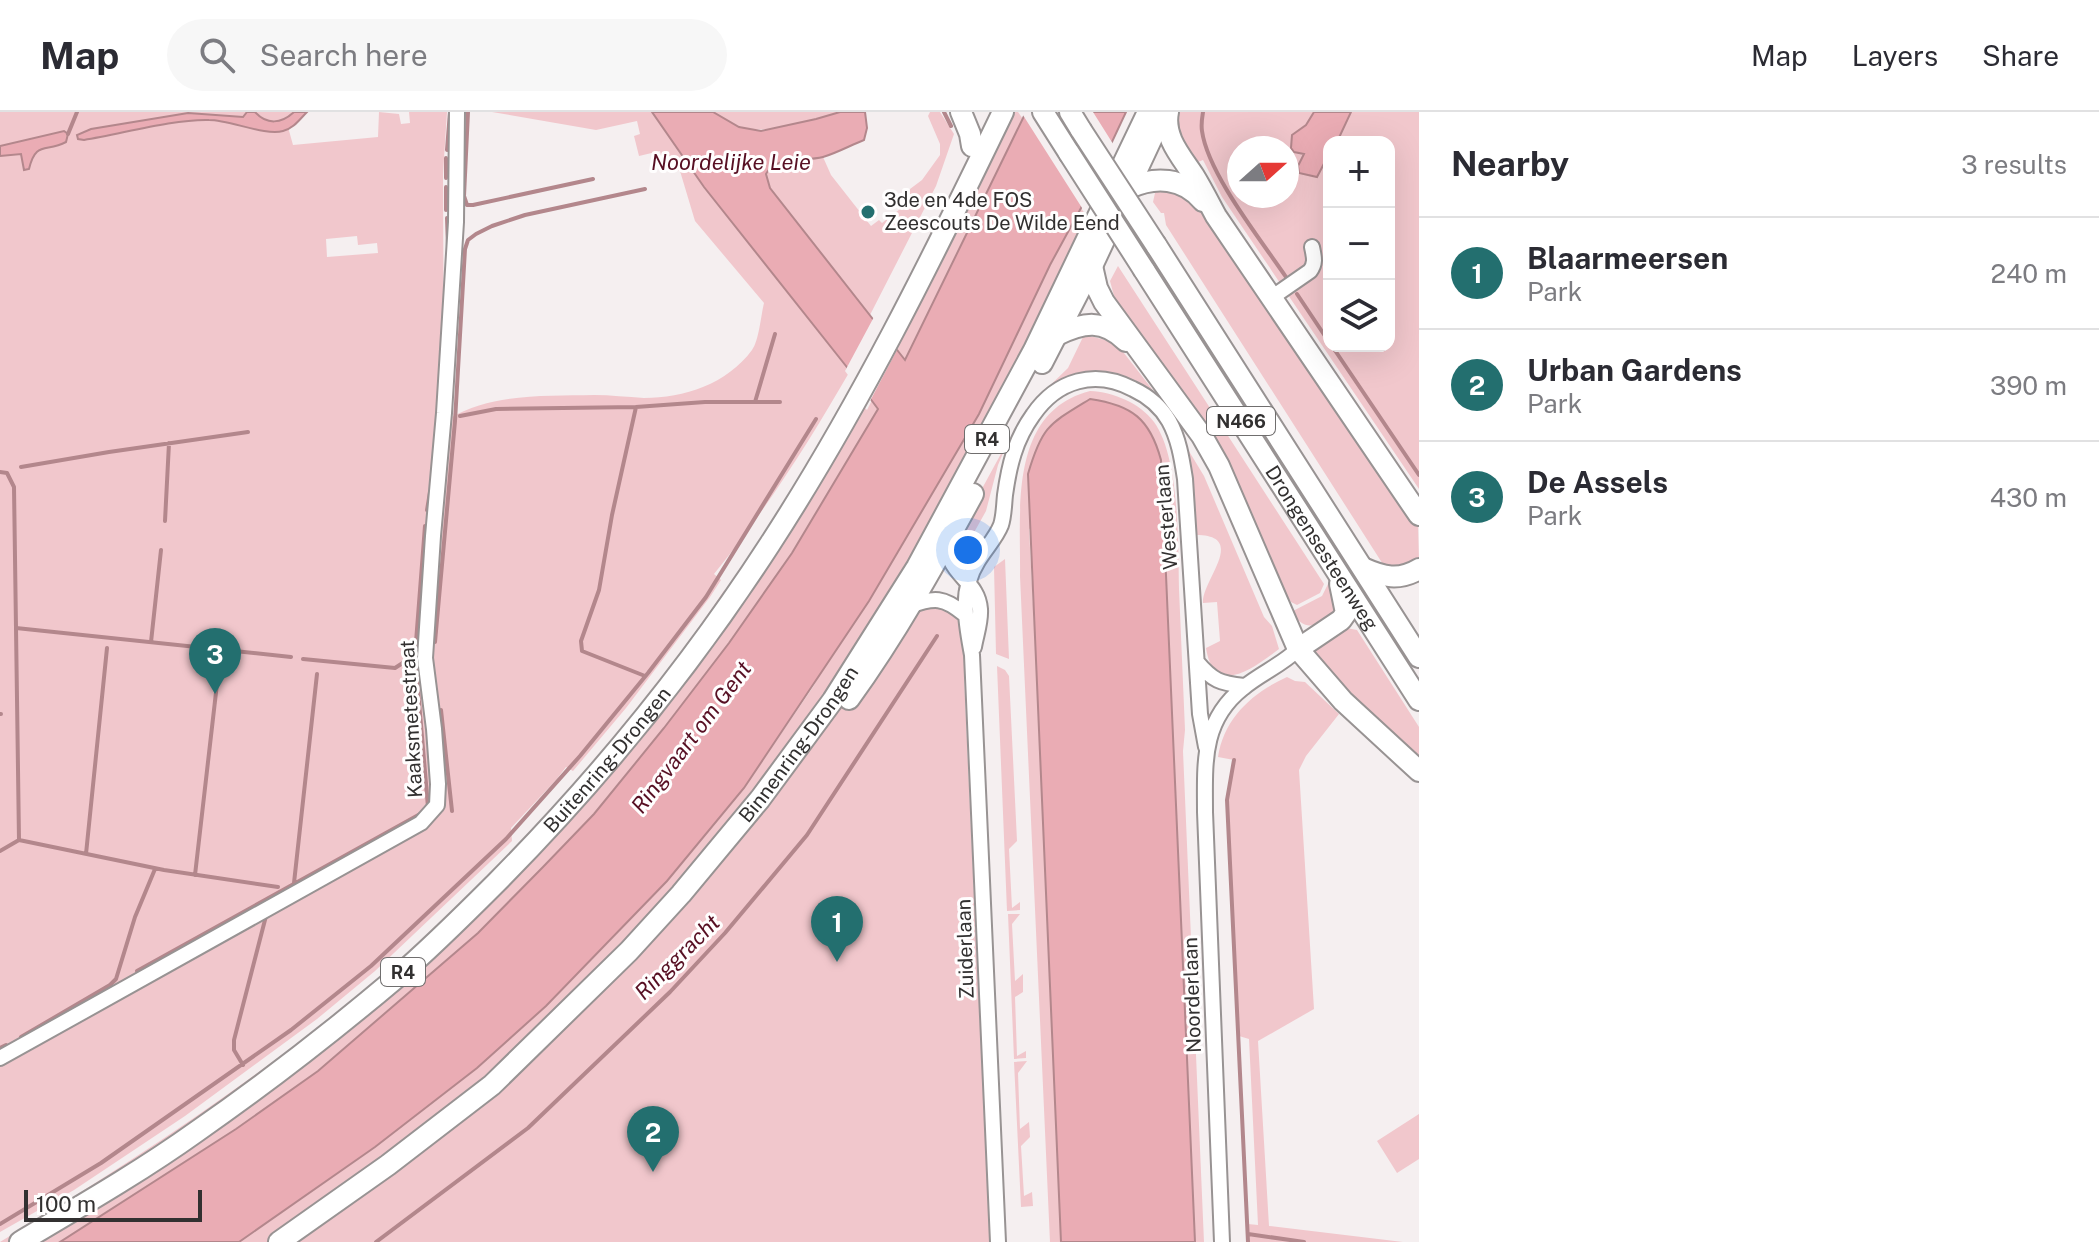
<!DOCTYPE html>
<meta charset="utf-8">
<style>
body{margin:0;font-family:"Public Sans",sans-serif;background:#f7f7f7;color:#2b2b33}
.controls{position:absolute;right:24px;top:24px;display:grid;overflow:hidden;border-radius:16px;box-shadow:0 8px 32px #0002}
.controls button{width:72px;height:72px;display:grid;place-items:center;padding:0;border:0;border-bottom:2px solid #e1e1e2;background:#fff;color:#2b2b33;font:40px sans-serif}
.compass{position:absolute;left:1227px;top:24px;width:72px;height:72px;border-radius:50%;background:#fff;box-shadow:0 8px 32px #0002;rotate:69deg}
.scale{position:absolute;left:24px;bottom:20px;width:178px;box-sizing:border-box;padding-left:8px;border:4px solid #323030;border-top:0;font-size:22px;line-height:28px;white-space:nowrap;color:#323030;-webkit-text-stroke:6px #fffefe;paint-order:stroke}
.you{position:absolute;left:968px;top:438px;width:28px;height:28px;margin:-20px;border:6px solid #fff;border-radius:50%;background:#1a73e8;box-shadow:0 0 0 12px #1a73e833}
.badge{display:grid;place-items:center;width:52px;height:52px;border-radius:50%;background:#236f6f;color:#fff;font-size:26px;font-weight:700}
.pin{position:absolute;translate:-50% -66px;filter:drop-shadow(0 2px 4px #0008)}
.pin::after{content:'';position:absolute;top:42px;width:28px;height:24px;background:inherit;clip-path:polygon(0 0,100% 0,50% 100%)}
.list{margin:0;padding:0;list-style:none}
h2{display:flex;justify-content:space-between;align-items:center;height:104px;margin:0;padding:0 32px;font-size:34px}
h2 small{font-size:26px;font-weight:400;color:#7c7c81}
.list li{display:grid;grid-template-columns:52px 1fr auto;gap:24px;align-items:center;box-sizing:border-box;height:112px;padding:0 32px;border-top:2px solid #e1e1e2}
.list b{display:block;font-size:30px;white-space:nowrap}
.list p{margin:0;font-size:26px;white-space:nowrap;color:#7c7c81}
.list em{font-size:26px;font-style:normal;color:#7c7c81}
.icon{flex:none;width:44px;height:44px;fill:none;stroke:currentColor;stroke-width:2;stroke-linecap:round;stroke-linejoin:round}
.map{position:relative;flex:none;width:1419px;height:1130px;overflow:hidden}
header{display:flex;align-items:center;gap:48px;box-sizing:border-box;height:112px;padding:0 40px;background:#fff;border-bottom:2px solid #e1e1e2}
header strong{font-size:38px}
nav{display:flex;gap:44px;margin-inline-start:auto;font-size:28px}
.search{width:560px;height:72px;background:#f7f7f7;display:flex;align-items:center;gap:20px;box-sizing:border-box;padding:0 28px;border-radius:44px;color:#7c7c81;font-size:30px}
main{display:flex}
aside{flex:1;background:#fff}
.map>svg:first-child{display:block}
</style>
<header>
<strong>Map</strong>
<div class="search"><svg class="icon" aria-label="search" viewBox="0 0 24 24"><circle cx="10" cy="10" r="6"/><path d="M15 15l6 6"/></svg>Search here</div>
<nav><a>Map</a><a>Layers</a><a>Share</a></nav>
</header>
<main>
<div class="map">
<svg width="1419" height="1130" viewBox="0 0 1419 1130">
<rect width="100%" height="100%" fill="#f5eff0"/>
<!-- green -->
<path fill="#f1c7cc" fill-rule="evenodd" d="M0 0H294C283 10 270 14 258 4L255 14 288 15 293 33 378 25 379 0 399 2 401 12 410 11 409 0H447L443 62 444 301 450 306C493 281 547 284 594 283 611 283 627 285 644 286 684 286 727 272 752 238 759 229 761 203 764 191L695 109 680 59 664 56 660 39 639 44 634 24 640 22 637 9 596 18 492 0H652L704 75 850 259C809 330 766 398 714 462L721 468 710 485 626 596 573 659 566 655 556 668 511 716 512 729 375 859 317 907 185 1004 74 1078 0 1120ZM357 124 358 133 377 131 378 141 327 145 326 127Z
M713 0H840C812 9 769 23 741 15 731 12 722 5 713 0Z
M930 0H940L954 22 936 74 870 203 770 76 766 62C775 45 805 47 823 45L831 63 871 114 879 108 882 111 904 94 910 77 922 68 940 43V32L928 4Z
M1014 0H1018L1023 7 905 249 894 234 969 92Z
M1173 0H1419V377L1222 85 1203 48 1191 53 1179 34ZM1329 30H1389V234H1329ZM1239 36H1287V84H1239Z
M1157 72 1195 90 1211 111 1418 413 1419 448 1415 451 1386 457 1166 113 1164 101H1161L1153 90Z
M1081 96 1090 109 1019 250 920 496 939 492 959 506 964 534V565L990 1130H239L375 1035 477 956 546 894 614 825 667 769 744 676 813 575Z
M1145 139 1150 140 1378 491 1365 493 1144 143Z
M1118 154 1324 472 1320 481 1297 493 1291 490 1281 474 1242 379 1222 339 1117 195 1110 169Z
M1090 224 1105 228 1120 236 1163 291 1083 264 1021 314 1033 290 1068 256 1083 225Z
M1090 279C1113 280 1140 291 1154 310 1180 346 1178 433 1179 477 1181 524 1183 571 1185 618L1183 639 1204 1130H1195L1161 348 1029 417 1041 644 1061 1130H1050L1020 464C1021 399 1008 300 1090 279Z
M872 288 879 297 792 441 729 531 664 616 594 702 543 755 478 821 318 959 236 1017 60 1130H41L108 1089 198 1029 470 811 592 684 652 613 724 516 862 293 867 298Z
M1181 326 1204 364 1264 505 1272 514 1279 537C1255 555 1214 587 1206 536L1220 529 1217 490 1203 491C1201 469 1250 422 1194 423Z
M1009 327 998 353 986 399 957 451 953 430Z
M1005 447 1009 547 996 542 994 455Z
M1328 472 1338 488 1335 502C1316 514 1306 521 1291 500L1322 484Z
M725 477 710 508 659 576 505 752 380 869 217 996 61 1098 9 1130H0C104 1067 206 1001 303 927 426 833 539 721 635 600 666 560 697 520 725 477Z
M1341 515 1357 518 1419 615V649L1329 562 1309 534Z
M997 554 1005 558 1009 564 1017 729 1009 737 1012 796 1020 790V798L1007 799Z
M1287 565 1295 569 1305 570 1339 602 1306 644 1299 658 1314 897 1258 929 1269 1114 1403 1130H1248V1112L1258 1113 1249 927 1239 924 1227 688 1234 648 1218 645C1224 606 1252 581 1287 565Z
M1008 802H1020L1012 812 1015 869 1023 862V880L1015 885 1017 944 1026 939V946L1014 947Z
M1027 949 1018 961 1020 1017 1029 1010 1030 1025 1021 1034 1024 1084 1032 1080 1033 1094 1021 1095 1014 950Z
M1419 1002V1047L1397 1061 1377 1029Z"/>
<!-- water -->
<path fill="#eaacb4" stroke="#b3878c" stroke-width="2" d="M247 0H255C267 13 281 12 294 0H307C299 8 294 16 283 19 265 24 230 8 209 8 172 7 122 22 84 28L78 27 77 23 91 17 188 1 243 5Z
M652 0H713L739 15 761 19 816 7 840 0H865L867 16 864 28C851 33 837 41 823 45 804 50 775 43 766 62L770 76 905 248 1026 0H1126L1081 96 1050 153 979 302 869 489 744 676 667 769 546 894 477 956 375 1035 239 1130H60L236 1017 318 959 478 821 543 755 594 702 664 616 729 531 792 441 878 297 846 254 704 75Z
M1314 0H1351L1337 30H1329V42L1317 65 1299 61 1298 54 1304 42 1294 40 1291 36 1292 23 1306 13Z
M64 19 68 22 66 30C46 41 36 28 29 57L24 58 21 42 0 44V34Z
M1090 287C1132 293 1150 307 1161 348L1195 1130H1061L1028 362C1042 314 1049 312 1090 287Z"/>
<!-- pier -->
<path fill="#f5eff0" d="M1021 0H1093L1115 35 1084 99Z
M875 203 899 234 869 291 845 259Z"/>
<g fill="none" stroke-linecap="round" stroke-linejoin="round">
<!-- stream -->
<path stroke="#b3878c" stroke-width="4" d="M468 0 464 84 467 93H473L593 67
M944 0 951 14
M1203 0C1202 6 1201 13 1202 19 1208 62 1261 128 1286 165
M68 22 77 0
M447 38 450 0
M446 66V46
M446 75V98
M447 106 448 135
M1297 182 1329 230
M1332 234 1419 363
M755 290 775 222
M460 304 496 297 636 295
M21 355 109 340 248 320
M0 360 7 361 14 375 19 728 164 758 278 775
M427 398 430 380
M165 409 169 331
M425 414 415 543 428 695
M16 516 291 545
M151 530 161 438
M435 530 455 309 465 137 468 128 476 122 492 114 525 103 645 77
M303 547 395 556 415 543
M645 564 582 539 581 529 599 478 612 403 636 295 705 290H780
M441 598 452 699
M0 602H1
M1234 648 1227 688 1248 1130
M0 739 19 728
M86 742 107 536
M195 763 218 563
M294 771 317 562
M137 859 422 701
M21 925 110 873 116 867 135 805 155 757
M0 936 6 933
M243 953 234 938V928L266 804 264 805
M0 1112 101 1051 291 918 371 854 506 727 580 644 648 561 706 485 816 307
M1248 1122 1304 1130
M376 1130 528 1016 670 880 725 821 807 723 937 524"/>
<!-- minor casing -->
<g stroke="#989393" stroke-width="18">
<path id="minor" d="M1271 186 1310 159C1316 151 1314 145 1312 135
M947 430C948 437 949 443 951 449 960 468 978 473 980 497 981 510 976 523 974 535
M910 494C934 485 944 485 964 502
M1197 550C1213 569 1220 571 1244 574
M0 946 421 711 437 693 438 672 434 617 425 546 433 424 444 301 456 110 457 0
M998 1130 972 543C966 510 959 479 978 449 985 437 996 426 1001 413 1004 404 1004 392 1005 383 1009 354 1015 328 1033 303 1057 268 1095 257 1133 277 1148 284 1161 295 1169 309 1179 327 1182 348 1185 367L1200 602 1206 635
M1222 1130 1205 700C1205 652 1201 609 1243 576 1261 561 1282 553 1298 537"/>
</g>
<!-- highway casing -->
<g stroke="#989393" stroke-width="24">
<g id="highway">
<path d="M961 0 970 22 972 34"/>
<path d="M1043 0 1069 41"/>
<path d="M1070 0 1081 18"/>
<path d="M1168 0C1163 25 1181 44 1194 64 1202 77 1209 91 1216 104L1419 403"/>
<path d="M1129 76C1155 64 1183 65 1203 89"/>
<path d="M1156 133 1419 545"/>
<path d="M1092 154 1097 176 1104 190 1202 324 1219 354 1298 537 1343 589 1419 659"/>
<path id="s1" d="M1144 158 1419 588"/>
<path d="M1057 223C1084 210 1103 207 1126 229"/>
<path d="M1042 251 1092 154 1164 0"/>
<path d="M1363 456C1383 465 1399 469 1419 457"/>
<path d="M1298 537 1341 508 1346 501 1340 472"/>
<path d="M849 587C896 522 935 452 973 382"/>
<path id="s2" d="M20 1130C79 1095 140 1060 196 1020 265 972 332 920 396 866 431 836 464 803 496 771 599 667 691 554 770 432 859 295 932 147 1003 0"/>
<path id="s3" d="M279 1130 388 1053 492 973 629 839 681 782 760 687 833 588 917 455 1034 238 1148 0"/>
</g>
</g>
<!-- minor -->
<use href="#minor" stroke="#fff" stroke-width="14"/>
<!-- highway -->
<use href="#highway" stroke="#fff" stroke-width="20"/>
<!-- highway-bridge casing -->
<g stroke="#989393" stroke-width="24" stroke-linecap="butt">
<path id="highway-bridge" d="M1081 18 1156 133
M1069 41 1144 158"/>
</g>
<!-- highway-bridge -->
<use href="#highway-bridge" stroke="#fff" stroke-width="20"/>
</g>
<!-- markers -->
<circle fill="#236f6f" stroke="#fffefe" stroke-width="3" cx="868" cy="100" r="8"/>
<g text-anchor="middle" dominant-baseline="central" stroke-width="6" stroke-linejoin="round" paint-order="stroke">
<!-- shield labels -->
<g fill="#fffefe" stroke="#706e6e" stroke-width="2">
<rect x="1207" y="295" width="68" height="28" rx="6"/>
<rect x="965" y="313" width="44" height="28" rx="6"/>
<rect x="381" y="846" width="44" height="28" rx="6"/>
</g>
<g font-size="18" font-weight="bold" fill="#323030">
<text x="1241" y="309">N466</text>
<text x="987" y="327">R4</text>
<text x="403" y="860">R4</text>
</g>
<!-- poi labels -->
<g font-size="20" fill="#323030" stroke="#fffefe" text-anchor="start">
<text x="884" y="88">3de en 4de FOS<tspan x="884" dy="23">Zeescouts De Wilde Eend</tspan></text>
</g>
<!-- street labels -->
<g font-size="20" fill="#323030" stroke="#fffefe">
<text transform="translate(1166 405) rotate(-95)">Westerlaan</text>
<text stroke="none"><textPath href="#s1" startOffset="330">Drongensesteenweg</textPath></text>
<text transform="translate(411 607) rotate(-93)">Kaaksmetestraat</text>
<text stroke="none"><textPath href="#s3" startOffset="724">Binnenring-Drongen</textPath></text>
<text stroke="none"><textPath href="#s2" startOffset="764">Buitenring-Drongen</textPath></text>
<text transform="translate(965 837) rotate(-92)">Zuiderlaan</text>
<text transform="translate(1192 883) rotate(-92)">Noorderlaan</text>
</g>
<!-- water labels -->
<g font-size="22" font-style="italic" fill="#570f23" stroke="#fffefe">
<text x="731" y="50">Noordelijke Leie</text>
<text transform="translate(691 625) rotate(-53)">Ringvaart om Gent</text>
<text transform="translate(677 845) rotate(-45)">Ringgracht</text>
</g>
</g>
</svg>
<div class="controls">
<button>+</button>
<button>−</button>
<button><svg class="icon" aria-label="layers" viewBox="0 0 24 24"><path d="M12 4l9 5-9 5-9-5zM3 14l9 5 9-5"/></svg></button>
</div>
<svg class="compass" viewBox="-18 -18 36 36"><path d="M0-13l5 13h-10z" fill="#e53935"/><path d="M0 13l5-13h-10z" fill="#7c7c81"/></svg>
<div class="scale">100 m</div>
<div class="you"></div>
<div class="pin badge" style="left:837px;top:850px">1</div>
<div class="pin badge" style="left:653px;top:1060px">2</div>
<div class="pin badge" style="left:215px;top:582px">3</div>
</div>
<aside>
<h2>Nearby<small>3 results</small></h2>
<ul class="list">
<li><span class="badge">1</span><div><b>Blaarmeersen</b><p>Park</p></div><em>240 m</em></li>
<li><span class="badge">2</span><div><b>Urban Gardens</b><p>Park</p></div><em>390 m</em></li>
<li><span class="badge">3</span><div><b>De Assels</b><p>Park</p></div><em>430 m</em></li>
</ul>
</aside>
</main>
